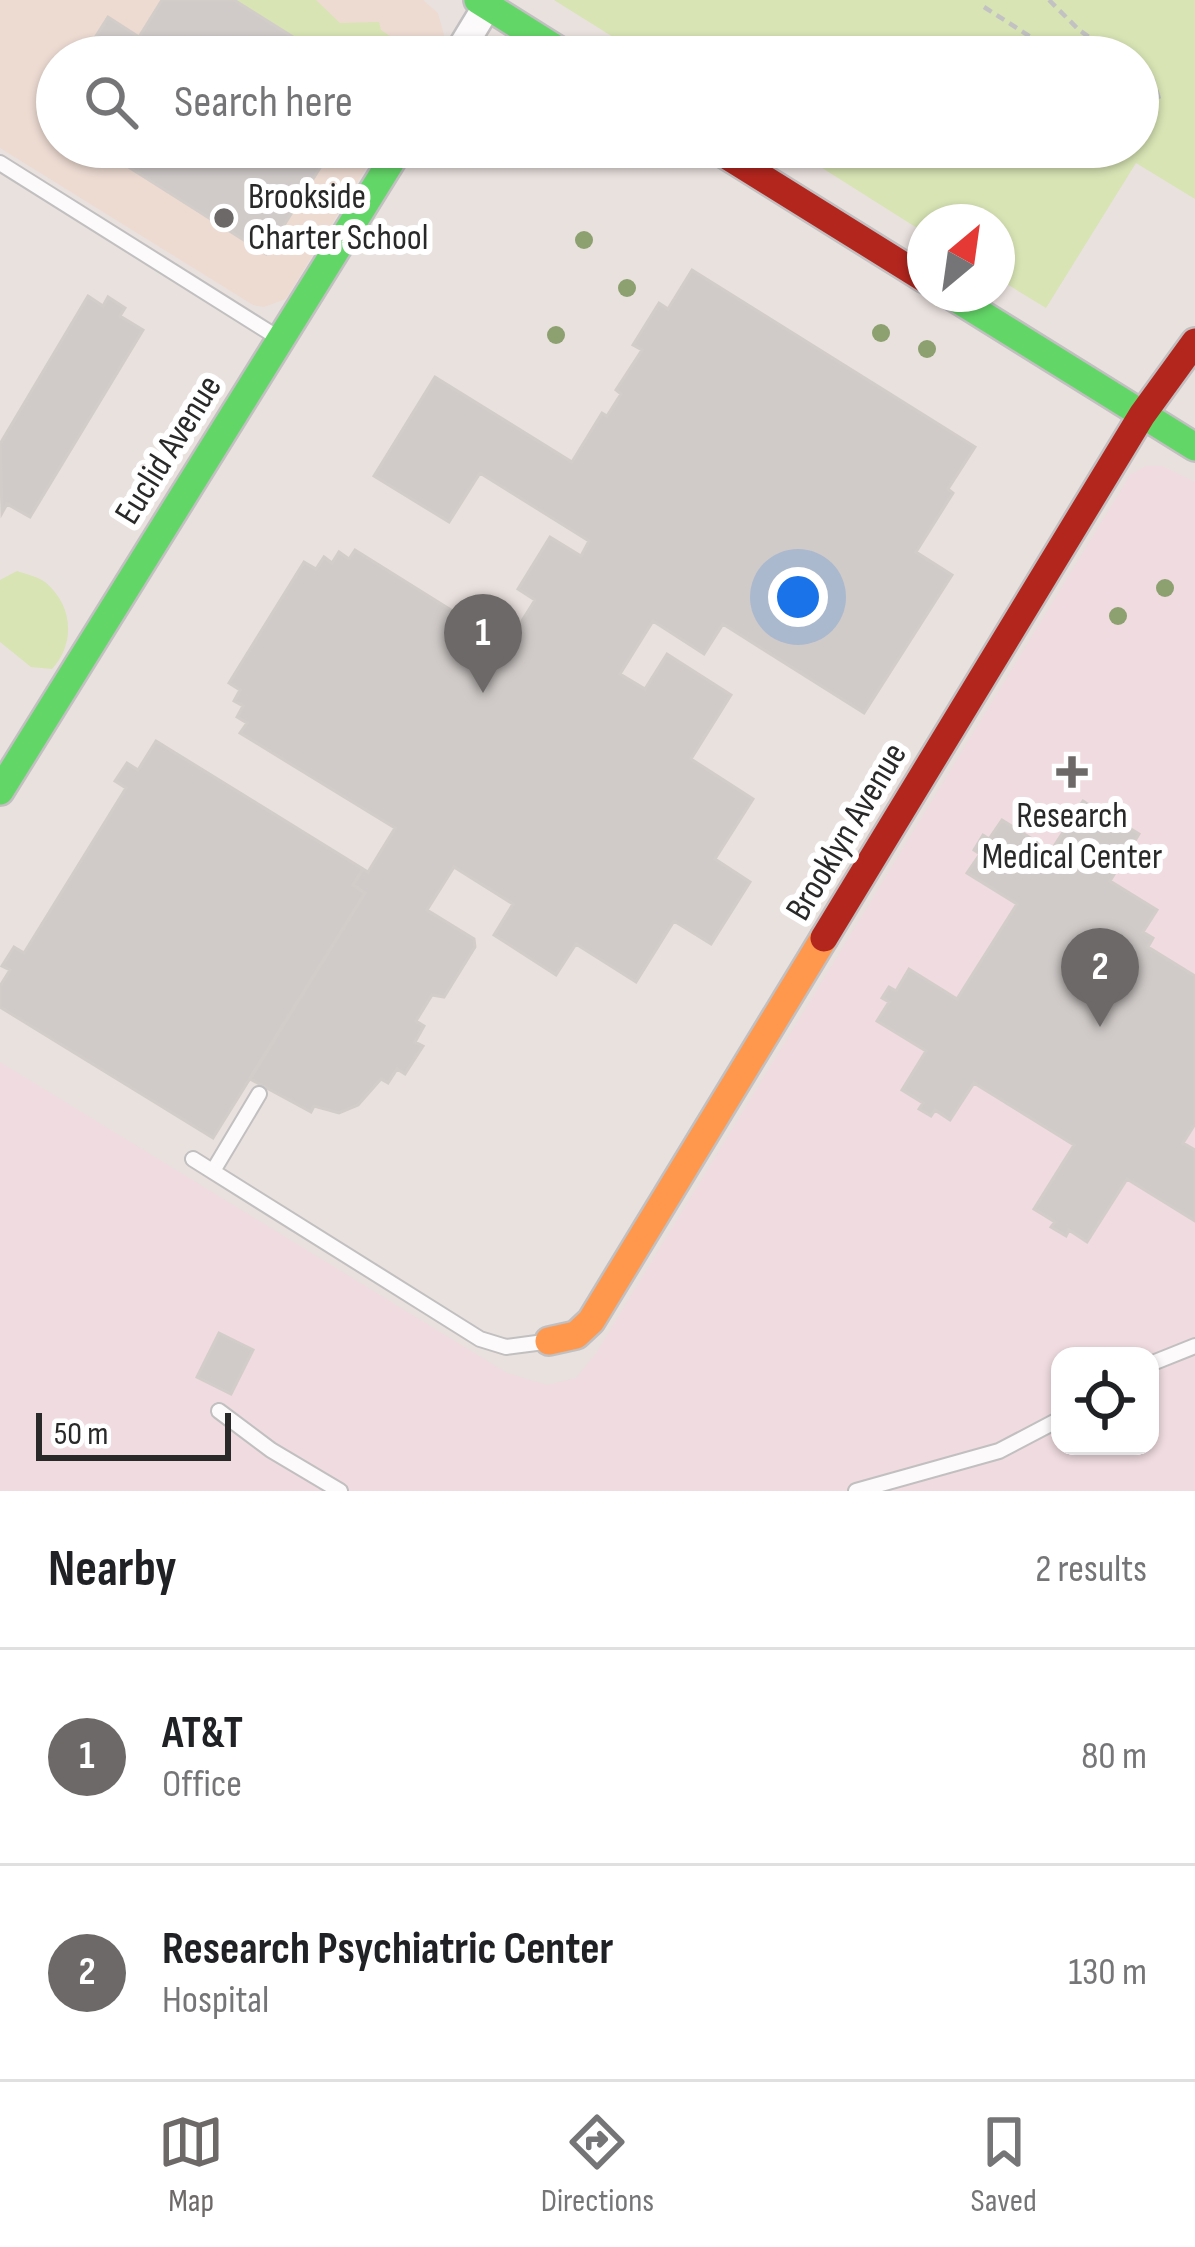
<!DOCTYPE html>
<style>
body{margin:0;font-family:"Sofia Sans Condensed",sans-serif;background:#f6f6f6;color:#202124}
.controls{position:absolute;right:36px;bottom:36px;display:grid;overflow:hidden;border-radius:24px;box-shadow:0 3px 9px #0004}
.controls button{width:108px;height:108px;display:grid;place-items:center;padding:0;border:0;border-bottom:3px solid #e0e0e0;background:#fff;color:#202124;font:60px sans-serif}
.compass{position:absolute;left:907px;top:204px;width:108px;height:108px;border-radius:50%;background:#fff;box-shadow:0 3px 9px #0004;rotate:29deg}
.scale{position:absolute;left:36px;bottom:30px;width:195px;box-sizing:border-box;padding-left:12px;border:6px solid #292929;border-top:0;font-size:33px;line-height:42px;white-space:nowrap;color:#292929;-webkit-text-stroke:9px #fff;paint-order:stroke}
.you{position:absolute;left:798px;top:597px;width:42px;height:42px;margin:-30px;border:9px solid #fff;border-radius:50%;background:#1a73e8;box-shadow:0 0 0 18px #1a73e833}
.badge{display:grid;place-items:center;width:78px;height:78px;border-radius:50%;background:#6c6968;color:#fff;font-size:39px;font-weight:700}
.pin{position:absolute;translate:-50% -99px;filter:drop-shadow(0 3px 6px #0008)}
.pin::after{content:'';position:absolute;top:63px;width:42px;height:36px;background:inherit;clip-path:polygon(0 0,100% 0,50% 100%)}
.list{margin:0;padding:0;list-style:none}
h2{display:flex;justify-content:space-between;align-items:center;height:156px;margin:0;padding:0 48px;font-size:51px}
h2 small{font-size:39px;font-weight:400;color:#757577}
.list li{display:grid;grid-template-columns:78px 1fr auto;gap:36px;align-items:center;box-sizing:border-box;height:216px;padding:0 48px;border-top:3px solid #e0e0e0}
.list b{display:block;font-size:45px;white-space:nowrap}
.list p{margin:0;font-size:39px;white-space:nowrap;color:#757577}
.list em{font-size:39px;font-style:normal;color:#757577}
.icon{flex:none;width:66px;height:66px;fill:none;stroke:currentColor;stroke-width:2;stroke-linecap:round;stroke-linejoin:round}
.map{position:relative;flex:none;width:1195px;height:1491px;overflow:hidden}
.search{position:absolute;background:#fff;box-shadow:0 3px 9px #0004;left:36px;right:36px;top:36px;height:132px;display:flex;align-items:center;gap:30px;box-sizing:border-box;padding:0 42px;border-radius:66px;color:#757577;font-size:45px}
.sheet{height:588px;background:#fff}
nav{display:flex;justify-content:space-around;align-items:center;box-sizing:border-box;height:168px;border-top:3px solid #e0e0e0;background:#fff;font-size:33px;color:#757577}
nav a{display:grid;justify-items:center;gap:6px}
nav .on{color:#6c6968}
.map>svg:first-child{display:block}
</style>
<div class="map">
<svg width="1195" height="1491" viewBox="0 0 1195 1491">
<rect width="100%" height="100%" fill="#e9e1de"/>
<!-- education -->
<path fill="#eddbd2" d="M0 0H423L438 13 444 35 433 57H57V147H379L286 299 264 307 253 305 0 148Z"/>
<!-- medical -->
<path fill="#efdbe0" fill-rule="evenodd" d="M1146 466H1162L1195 482V1491H0V1062L507 1373 547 1385 576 1378 596 1353 1130 475ZM1060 1356H1150V1446H1060Z"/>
<!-- green -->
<path fill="#d8e4b4" d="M234 0H316L340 23 379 22 381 30 396 40 400 57H318L319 53Z
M554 0H1195V199L1136 163 1046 308 997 278V222H925V233L789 147H1138V57H645Z
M17 571C26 574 38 577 45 582 74 606 75 644 52 669L31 667 0 642V580Z"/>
<!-- building -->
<path fill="#d0cbc9" stroke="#d3cdca" stroke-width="3" d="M162 0H234L320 54 318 57H98L102 51 91 44 108 17 139 37Z
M97 147H333L266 254Z
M692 270 975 447 948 489 953 493 916 552 952 575 864 713 723 624 704 654 653 621 620 674 645 689 667 654 731 695 691 759 753 799 715 859 750 882 711 944 674 921 636 982 576 944 556 975 494 935 513 904 454 867 427 910 474 939 475 947 444 997 432 995 416 1021 424 1026 415 1042 423 1046 405 1074 397 1069 388 1083 381 1079 358 1105 339 1113 314 1106 311 1112 250 1079 365 893 353 885 363 869 368 872 395 828 240 733 247 723 237 717 243 706 234 701 240 690 229 683 304 562 316 569 324 557 332 563 339 552 349 559 355 550 507 645 535 600 518 589 550 537 581 556 589 541 480 473 449 522 374 476 435 377 572 462 602 413 607 416 621 394 616 390 642 350 633 345 659 303 668 309Z
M88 296 103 306 108 297 125 308 120 316 143 330 30 517 7 504 2 513 0 444Z
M156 741 363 869 353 885 365 893 213 1138 0 1007V986L10 970 2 966 14 947 24 953 126 788 115 781 127 763 138 770Z
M1083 801 1101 813 1106 805 1121 814 1118 821 1139 834 1110 881 1157 910 1143 932 1153 938 1148 947 1195 976V1124L1183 1143 1195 1150V1221L1127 1179 1087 1242 1069 1230 1066 1236 1051 1227 1055 1222 1034 1209 1074 1145 974 1083 950 1120 935 1110 931 1116 919 1109 923 1103 902 1090 926 1051 877 1021 889 1002 882 998 889 987 896 991 909 969 957 999 1017 904 967 873 980 854 974 850 983 835 989 839 1002 820 1051 851Z
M219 1333 253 1350 231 1394 197 1377Z"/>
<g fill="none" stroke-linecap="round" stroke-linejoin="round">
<!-- lane casing -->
<g stroke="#c1bfc0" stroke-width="18">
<path id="lane" d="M0 163 280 339
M193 1159 480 1339 506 1347 544 1342
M213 1171 259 1094
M1150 1364 1195 1346
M219 1411 271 1450 340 1491
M856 1491 999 1451 1060 1419"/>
</g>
<!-- street casing -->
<g stroke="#c1bfc0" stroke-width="32">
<path id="street" d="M456 57 487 6"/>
</g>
<!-- fast casing -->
<g stroke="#c1bfc0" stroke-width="32">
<path id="fast" d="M478 0 569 57
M949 294 1195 447
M0 791 400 147"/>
</g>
<!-- slow casing -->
<g stroke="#c1bfc0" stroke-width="32">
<path id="slow" d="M549 1341 576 1335 591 1321 824 938"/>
</g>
<!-- jam casing -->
<g stroke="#c1bfc0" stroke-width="32">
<path id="jam" d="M713 147 925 279
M824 938 1142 415 1195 342"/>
</g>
<!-- path -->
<path stroke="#c3c2c2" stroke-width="4.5" stroke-dasharray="9 6" stroke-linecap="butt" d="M1049 0 1079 30 1118 57
M984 7 1062 57
M1138 68 1153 80 1159 99 1151 115 1138 123"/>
<!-- lane -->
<use href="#lane" stroke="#fcfafa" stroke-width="14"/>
<!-- street -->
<use href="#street" stroke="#fcfafa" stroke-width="27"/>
<!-- fast -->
<use href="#fast" stroke="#63d668" stroke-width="27"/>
<!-- slow -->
<use href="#slow" stroke="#ff974d" stroke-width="27"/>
<!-- jam -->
<use href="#jam" stroke="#b3261e" stroke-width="27"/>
</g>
<!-- trees -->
<g fill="#8da06f">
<circle cx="584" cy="240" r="9"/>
<circle cx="627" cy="288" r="9"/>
<circle cx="881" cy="333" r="9"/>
<circle cx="556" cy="335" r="9"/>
<circle cx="927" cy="349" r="9"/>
<circle cx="1165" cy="588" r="9"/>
<circle cx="1118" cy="616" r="9"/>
</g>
<!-- markers -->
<g fill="#6c6968" stroke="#fff" stroke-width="4.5">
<circle cx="224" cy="218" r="12"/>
<path d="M1066 754h12v12h12v12h-12v12h-12v-12h-12v-12h12z"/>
</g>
<g text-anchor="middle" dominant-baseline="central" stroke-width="12" stroke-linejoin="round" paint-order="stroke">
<!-- poi labels -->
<g font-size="36" fill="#292929" stroke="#fff" text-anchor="start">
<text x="248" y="197">Brookside<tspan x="248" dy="41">Charter School</tspan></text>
<text x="1072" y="816" text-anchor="middle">Research<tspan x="1072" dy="41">Medical Center</tspan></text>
</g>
<!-- street labels -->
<g font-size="36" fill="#292929" stroke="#fff">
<text transform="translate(169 450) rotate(-58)">Euclid Avenue</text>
<text transform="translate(847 832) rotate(-59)">Brooklyn Avenue</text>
</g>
</g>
</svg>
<div class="controls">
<button><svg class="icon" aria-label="locate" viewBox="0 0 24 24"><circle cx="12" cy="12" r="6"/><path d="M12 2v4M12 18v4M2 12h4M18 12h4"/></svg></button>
</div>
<svg class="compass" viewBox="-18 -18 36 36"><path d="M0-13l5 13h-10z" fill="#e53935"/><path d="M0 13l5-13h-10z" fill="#757577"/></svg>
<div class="scale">50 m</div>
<div class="you"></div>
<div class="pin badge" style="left:483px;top:693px">1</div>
<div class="pin badge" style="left:1100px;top:1027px">2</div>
<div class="search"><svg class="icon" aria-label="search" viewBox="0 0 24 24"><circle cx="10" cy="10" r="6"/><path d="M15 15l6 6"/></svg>Search here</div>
</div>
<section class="sheet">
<h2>Nearby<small>2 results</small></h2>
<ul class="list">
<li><span class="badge">1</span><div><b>AT&amp;T</b><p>Office</p></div><em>80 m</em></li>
<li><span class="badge">2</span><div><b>Research Psychiatric Center</b><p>Hospital</p></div><em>130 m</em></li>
</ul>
</section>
<nav>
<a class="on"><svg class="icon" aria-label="map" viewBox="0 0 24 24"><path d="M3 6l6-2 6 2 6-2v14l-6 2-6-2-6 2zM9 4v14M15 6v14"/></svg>Map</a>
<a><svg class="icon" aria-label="directions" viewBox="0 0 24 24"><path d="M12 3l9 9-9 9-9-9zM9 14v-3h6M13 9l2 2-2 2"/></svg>Directions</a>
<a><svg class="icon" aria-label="saved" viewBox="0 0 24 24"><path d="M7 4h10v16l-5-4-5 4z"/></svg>Saved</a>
</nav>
